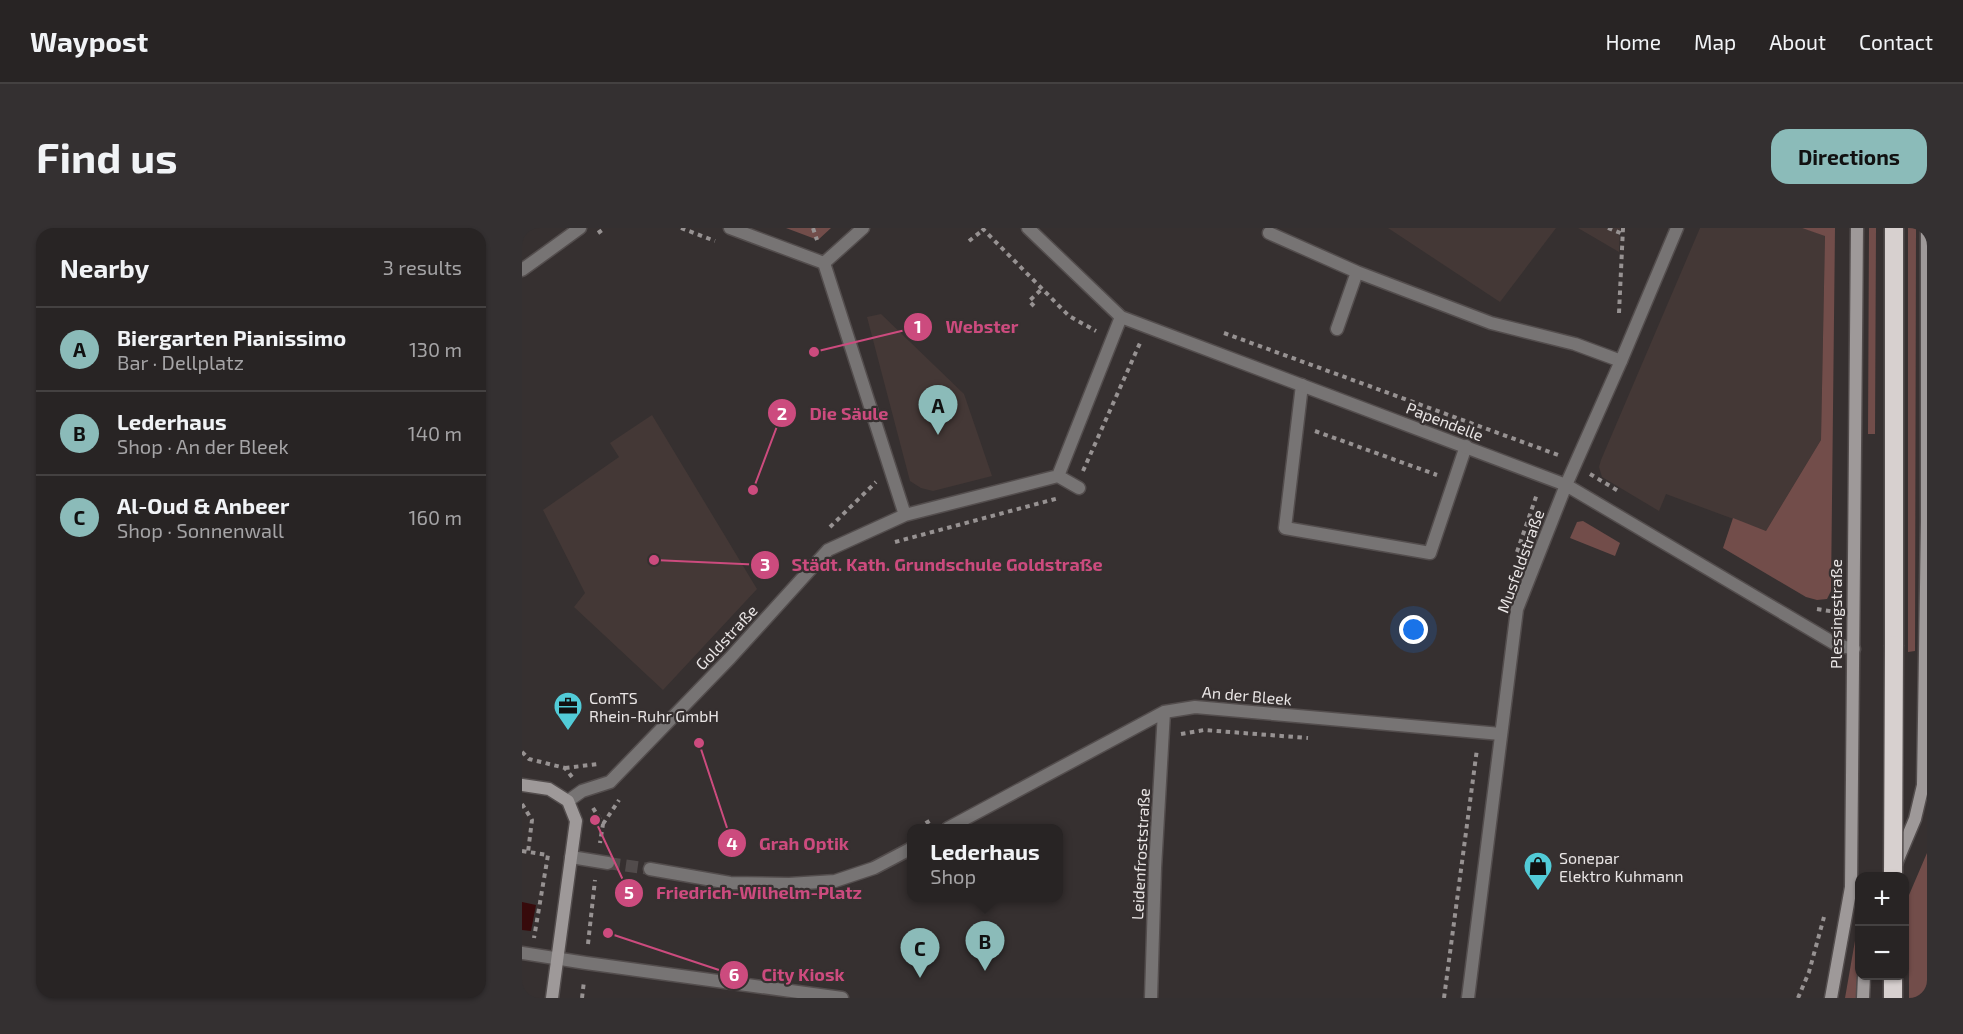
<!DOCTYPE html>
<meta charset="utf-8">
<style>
body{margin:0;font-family:"Exo 2",sans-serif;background:#343031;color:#f1f3f6}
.controls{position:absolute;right:18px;bottom:18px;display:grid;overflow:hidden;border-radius:12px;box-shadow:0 2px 4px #0004}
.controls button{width:54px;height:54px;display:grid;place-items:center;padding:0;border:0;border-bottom:2px solid #444141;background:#282424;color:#f1f3f6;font:30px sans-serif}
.you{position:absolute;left:892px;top:402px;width:21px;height:21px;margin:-15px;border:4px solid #fff;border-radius:50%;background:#1a73e8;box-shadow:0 0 0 9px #1a73e833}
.badge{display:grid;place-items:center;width:39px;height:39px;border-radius:50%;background:#8bbbb9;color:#111;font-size:20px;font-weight:700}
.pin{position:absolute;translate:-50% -50px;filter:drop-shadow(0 2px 3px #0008)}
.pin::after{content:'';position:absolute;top:32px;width:21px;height:18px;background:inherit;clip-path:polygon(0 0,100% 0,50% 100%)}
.popup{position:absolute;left:385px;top:596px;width:156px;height:78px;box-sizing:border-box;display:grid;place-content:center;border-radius:12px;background:#282424;filter:drop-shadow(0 2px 4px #0005);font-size:20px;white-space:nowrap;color:#a5a4a6}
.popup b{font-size:22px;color:#f1f3f6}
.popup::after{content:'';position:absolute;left:50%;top:100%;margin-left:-12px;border:12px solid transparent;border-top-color:#282424}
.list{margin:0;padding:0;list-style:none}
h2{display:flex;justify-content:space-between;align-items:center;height:78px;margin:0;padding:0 24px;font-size:26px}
h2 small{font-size:20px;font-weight:400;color:#a5a4a6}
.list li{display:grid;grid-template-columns:39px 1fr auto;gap:18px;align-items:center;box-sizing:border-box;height:84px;padding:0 24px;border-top:2px solid #444141}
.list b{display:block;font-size:22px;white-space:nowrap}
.list p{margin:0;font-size:20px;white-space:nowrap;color:#a5a4a6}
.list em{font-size:20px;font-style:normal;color:#a5a4a6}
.map{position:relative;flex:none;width:1405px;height:770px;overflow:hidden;border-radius:18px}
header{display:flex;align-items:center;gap:36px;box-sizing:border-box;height:84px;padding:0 30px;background:#282424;border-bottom:2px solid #444141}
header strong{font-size:28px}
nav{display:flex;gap:33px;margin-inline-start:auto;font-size:21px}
.intro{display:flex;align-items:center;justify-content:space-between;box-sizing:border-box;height:144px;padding:0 36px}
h1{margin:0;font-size:42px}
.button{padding:15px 27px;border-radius:18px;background:#8bbbb9;color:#111;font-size:21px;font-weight:700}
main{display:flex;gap:36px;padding:0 36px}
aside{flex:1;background:#282424;border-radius:18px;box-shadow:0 2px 4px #0004}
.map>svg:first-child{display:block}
</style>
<header>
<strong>Waypost</strong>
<nav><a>Home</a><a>Map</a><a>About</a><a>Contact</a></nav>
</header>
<div class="intro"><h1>Find us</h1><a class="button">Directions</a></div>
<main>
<aside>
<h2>Nearby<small>3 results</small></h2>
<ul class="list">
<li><span class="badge">A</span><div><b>Biergarten Pianissimo</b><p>Bar · Dellplatz</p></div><em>130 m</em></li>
<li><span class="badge">B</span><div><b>Lederhaus</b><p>Shop · An der Bleek</p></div><em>140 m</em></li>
<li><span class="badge">C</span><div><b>Al-Oud &amp; Anbeer</b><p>Shop · Sonnenwall</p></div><em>160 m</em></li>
</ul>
</aside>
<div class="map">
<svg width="1405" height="770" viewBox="0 0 1405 770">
<rect width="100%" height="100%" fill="#363030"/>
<!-- built -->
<path fill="#443836" d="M866 0H1034L978 74Z
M1056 0H1098L1097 24Z
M1178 0H1280L1303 7 1299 212 1244 303 1144 266 1137 283 1080 249 1077 239 1079 232Z
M359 86 442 166 470 248 411 263 399 260 388 253 345 89Z
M130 187 235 361 141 462 52 379 63 365 21 282 97 229 88 215Z"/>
<!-- green -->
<path fill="#724d4a" d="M264 0H309L296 12Z
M1280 0H1313L1309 363 1305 371 1295 372 1284 369 1201 320 1211 290 1244 303 1299 212 1303 8Z
M1347 0H1354L1353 206H1346Z
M1386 0H1394L1393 423 1386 424Z
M1061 293 1098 315 1093 328 1048 310 1055 294Z
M1405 625V770H1387V667Z
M1334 707H1337L1334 770H1323Z"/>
<!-- water -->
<path fill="#370a0b" d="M0 674 14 677 9 703 0 702Z"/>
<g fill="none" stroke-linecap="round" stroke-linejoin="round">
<!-- street-tunnel -->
<path stroke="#514b4b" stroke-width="12" stroke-dasharray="12 6" stroke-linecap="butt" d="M86 635 128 641"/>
<!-- lane casing -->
<g stroke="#534d4d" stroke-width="15">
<path id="lane" d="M747 5 835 44 969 95 1053 116 1099 133
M815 101 835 44
M780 157 763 300 908 325 944 218"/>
</g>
<!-- street casing -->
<g stroke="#534d4d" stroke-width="15">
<path id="street" d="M208 0 302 35
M506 0 599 89 1044 257 1315 417 1332 421
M302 35 383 287
M302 35 341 0
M0 42 58 0
M536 248 599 89
M46 573 60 563 88 554 208 430 306 322 383 287 536 248 557 260
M426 600 642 484 673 479 979 506
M49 629 86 635
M128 641 208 655 267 656 313 653 352 640 390 620
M0 725 64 735 320 770
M629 770 633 640 642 484
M946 770 995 381 1044 257 1099 133 1155 0"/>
</g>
<!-- secondary casing -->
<g stroke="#534d4d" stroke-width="15">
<path id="secondary" d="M0 557 27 561 46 573 54 593 30 770
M1374 636 1393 591 1401 557 1405 293V0
M1309 770 1329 659 1335 0
M1341 770 1342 748"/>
</g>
<!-- highway casing -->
<g stroke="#534d4d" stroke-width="21">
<path id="highway" d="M1372 0V417"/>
</g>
<!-- path -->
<path stroke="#979292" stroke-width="4" stroke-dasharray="4.5 4.5" stroke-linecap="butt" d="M159 0 193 13
M291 0 295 12
M460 0 547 88 574 103
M1086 0 1101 6
M76 5 83 0
M447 13 461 2
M512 78 507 73 520 61
M1097 85 1101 0
M702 105 1039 228
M793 203 915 247
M561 243 618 115
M1068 246 1098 264
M308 299 354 254
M373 314 537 270
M995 324 1015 266
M1295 381 1314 384
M659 506 682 502 786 510
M0 524 7 531 43 540 50 549
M43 540 76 536
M0 576 10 592 6 624
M71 580 81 596 78 615
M81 596 97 572
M396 600 409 592
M0 623 26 627 12 710
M66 716 73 652
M60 770 62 753
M922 770 955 521
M1276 770 1287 744 1302 689"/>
<!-- lane -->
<use href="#lane" stroke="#777474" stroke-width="12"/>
<!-- street -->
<use href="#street" stroke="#777474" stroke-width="12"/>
<!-- secondary -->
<use href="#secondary" stroke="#9e9999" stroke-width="12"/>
<!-- highway -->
<use href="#highway" stroke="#d7d0cf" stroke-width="18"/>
<!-- highway-bridge casing -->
<g stroke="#534d4d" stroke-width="21" stroke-linecap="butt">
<path id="highway-bridge" d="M1371 648 1372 417
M1371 770V748"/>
</g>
<!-- highway-bridge -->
<use href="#highway-bridge" stroke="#d7d0cf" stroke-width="18"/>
</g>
<!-- icons -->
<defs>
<g id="office-pin" transform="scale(1.5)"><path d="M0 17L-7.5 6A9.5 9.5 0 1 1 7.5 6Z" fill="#52cbd7" stroke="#363030"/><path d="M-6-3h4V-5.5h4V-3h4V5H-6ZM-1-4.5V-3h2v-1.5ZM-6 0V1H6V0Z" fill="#111"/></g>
<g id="shop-pin" transform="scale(1.5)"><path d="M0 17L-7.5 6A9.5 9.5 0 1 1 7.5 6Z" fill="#52cbd7" stroke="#363030"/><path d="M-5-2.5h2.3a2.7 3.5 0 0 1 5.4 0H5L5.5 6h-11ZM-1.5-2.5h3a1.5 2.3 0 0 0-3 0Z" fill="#111"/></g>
</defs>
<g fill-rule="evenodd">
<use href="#office-pin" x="46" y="478"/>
<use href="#shop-pin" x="1016" y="638"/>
</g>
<g text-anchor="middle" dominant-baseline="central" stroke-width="4.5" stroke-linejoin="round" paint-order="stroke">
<!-- street labels -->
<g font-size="16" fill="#e9e5e5" stroke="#363030">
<text transform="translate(923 193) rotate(21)">Papendelle</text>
<text transform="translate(998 333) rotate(-70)">Musfeldstraße</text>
<text transform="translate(1313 386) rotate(-90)">Plessingstraße</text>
<text transform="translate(204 409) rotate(-47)">Goldstraße</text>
<text transform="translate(725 467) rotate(5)">An der Bleek</text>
<text transform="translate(618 626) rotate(-87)">Leidenfroststraße</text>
</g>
<!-- poi labels -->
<g font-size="16" fill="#e9e5e5" stroke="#363030" text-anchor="start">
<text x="67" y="469">ComTS<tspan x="67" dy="18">Rhein-Ruhr GmbH</tspan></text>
<text x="1037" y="629">Sonepar<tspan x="1037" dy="18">Elektro Kuhmann</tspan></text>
</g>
</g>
<!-- callouts -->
<path fill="none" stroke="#cc4b7e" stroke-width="2" d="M292 124L396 99M231 262L260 185M132 332L243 337M177 515L210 615M73 592L107 665M86 705L212 747"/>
<g fill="#cc4b7e" stroke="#363030" stroke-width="2">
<circle cx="292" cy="124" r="6"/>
<circle cx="231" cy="262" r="6"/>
<circle cx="132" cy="332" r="6"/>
<circle cx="177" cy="515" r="6"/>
<circle cx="73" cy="592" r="6"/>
<circle cx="86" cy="705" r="6"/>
<circle cx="396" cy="99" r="15"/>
<circle cx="260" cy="185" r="15"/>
<circle cx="243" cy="337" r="15"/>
<circle cx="210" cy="615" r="15"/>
<circle cx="107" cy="665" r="15"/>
<circle cx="212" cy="747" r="15"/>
</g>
<g font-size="18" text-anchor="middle" font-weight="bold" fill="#fff">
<text x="396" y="105">1</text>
<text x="260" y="192">2</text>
<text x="243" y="343">3</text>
<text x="210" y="622">4</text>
<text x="107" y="671">5</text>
<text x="212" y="753">6</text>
</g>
<g font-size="18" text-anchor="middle" font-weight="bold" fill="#cc4b7e" stroke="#363030" stroke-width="4.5" stroke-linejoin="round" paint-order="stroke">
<text x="460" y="105">Webster</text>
<text x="327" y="192">Die Säule</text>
<text x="425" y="343">Städt. Kath. Grundschule Goldstraße</text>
<text x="282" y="622">Grah Optik</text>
<text x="237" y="671">Friedrich-Wilhelm-Platz</text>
<text x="281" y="753">City Kiosk</text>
</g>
</svg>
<div class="controls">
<button>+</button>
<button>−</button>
</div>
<div class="you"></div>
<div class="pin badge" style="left:416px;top:207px">A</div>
<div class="pin badge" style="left:463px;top:743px">B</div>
<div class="popup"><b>Lederhaus</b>Shop</div>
<div class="pin badge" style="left:398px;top:750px">C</div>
</div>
</main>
